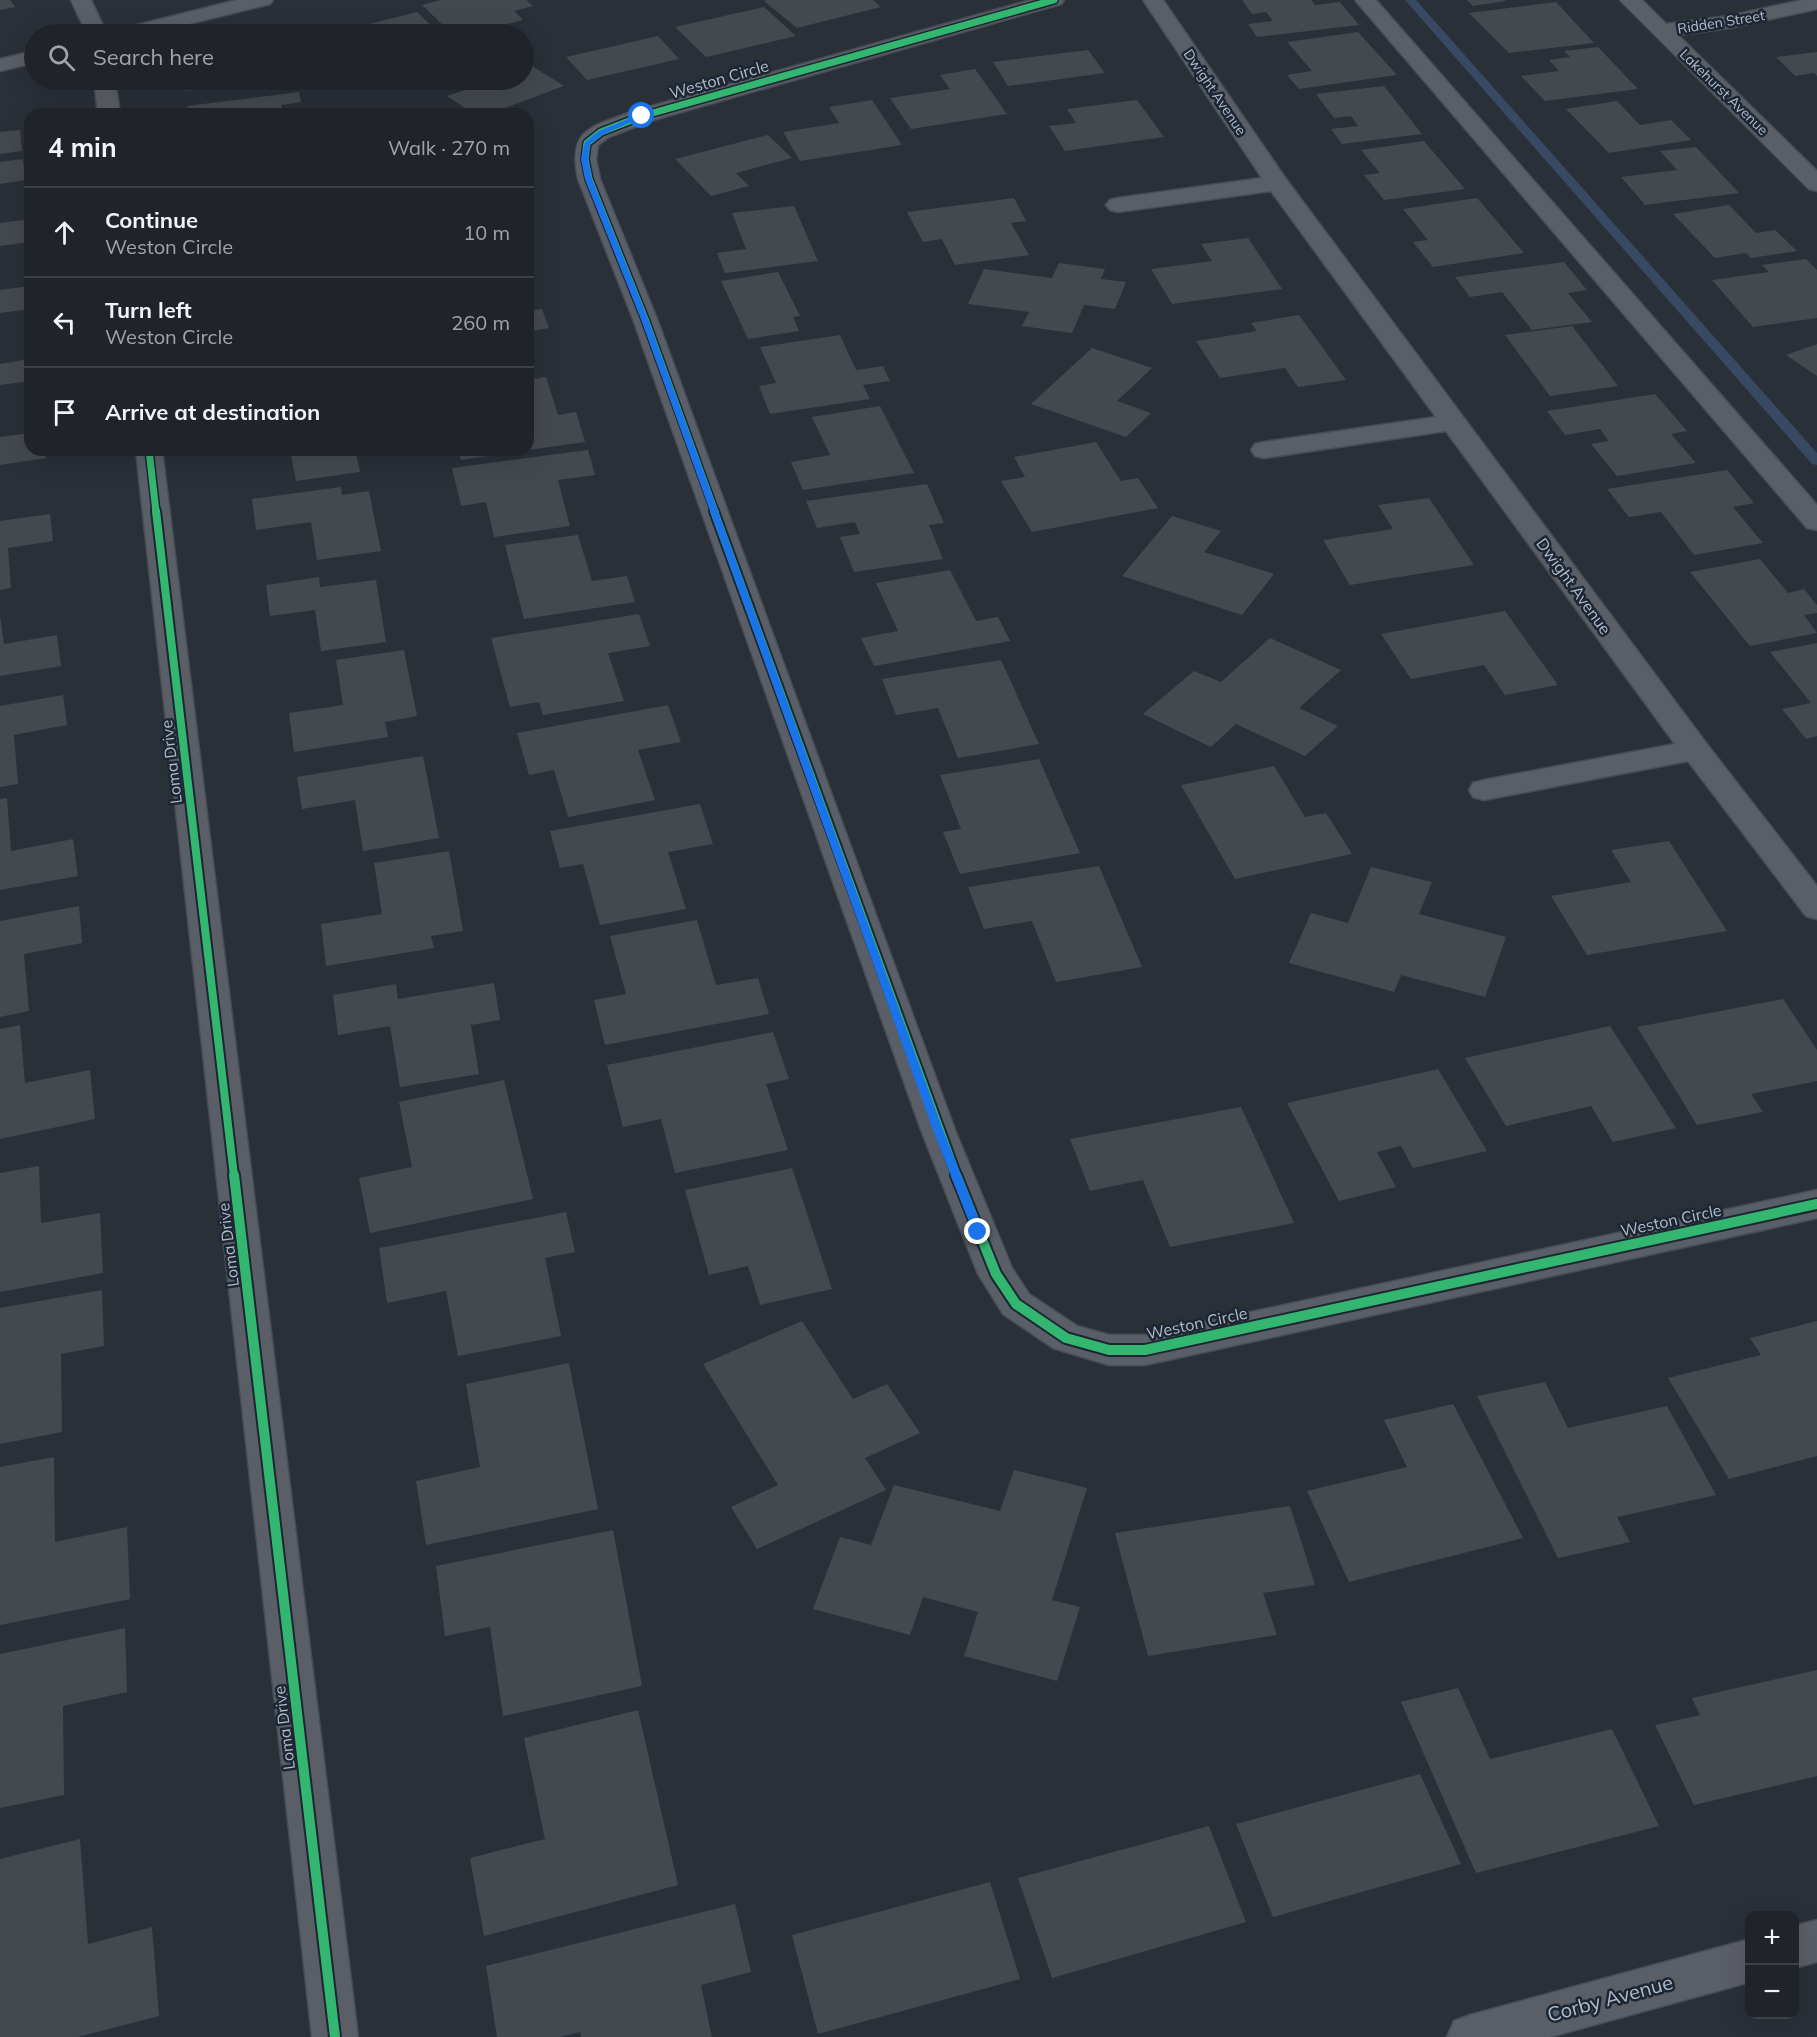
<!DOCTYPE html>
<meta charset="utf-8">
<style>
body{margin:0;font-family:Mulish,sans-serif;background:#2d3036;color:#f1f3f6}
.controls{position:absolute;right:18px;bottom:18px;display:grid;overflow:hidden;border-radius:12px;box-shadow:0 6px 24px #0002}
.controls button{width:54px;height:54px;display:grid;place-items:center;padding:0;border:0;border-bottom:2px solid #3d4147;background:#20242a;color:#f1f3f6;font:30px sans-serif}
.stop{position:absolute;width:18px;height:18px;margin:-14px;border:4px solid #1a73e8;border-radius:50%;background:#fff}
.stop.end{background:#1a73e8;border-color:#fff;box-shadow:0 2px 6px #0008}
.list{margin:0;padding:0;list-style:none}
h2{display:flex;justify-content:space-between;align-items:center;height:78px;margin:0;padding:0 24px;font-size:26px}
h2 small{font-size:20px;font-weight:400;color:#a2a4a8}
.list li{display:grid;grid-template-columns:39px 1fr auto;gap:18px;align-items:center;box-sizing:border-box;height:90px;padding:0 24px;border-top:2px solid #3d4147}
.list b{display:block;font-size:22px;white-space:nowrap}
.list p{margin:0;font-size:20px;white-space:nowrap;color:#a2a4a8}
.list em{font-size:20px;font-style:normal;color:#a2a4a8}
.icon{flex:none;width:33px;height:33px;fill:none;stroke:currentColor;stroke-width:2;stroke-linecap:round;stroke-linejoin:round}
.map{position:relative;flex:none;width:1817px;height:2037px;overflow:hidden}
.search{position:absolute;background:#20242a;box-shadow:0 6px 24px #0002;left:24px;top:24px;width:510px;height:66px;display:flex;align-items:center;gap:15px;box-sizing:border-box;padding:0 21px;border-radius:33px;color:#a2a4a8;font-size:22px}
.panel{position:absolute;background:#20242a;box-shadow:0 6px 24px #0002;left:24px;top:108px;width:510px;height:348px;border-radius:18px}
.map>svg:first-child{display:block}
</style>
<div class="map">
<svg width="1817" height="2037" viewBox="0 0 1817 2037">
<rect width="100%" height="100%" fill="#2a3038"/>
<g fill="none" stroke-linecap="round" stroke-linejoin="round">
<!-- stream -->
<path fill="#384963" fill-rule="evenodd" d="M1405 0H1416L1817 453V465L1812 464Z"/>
</g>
<!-- building -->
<path fill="#444950" d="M0 0H10L15 7 0 10Z
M441 0H526L533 6 514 11 523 20 472 33 469 29 452 34 422 5Z
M767 0H873L881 7 797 28 764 1Z
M1242 0H1311L1315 5 1340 2 1359 25 1257 37 1248 24 1273 21 1266 12 1252 14Z
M1467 0H1505V1L1473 6Z
M1556 2 1594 43 1509 53 1469 13Z
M764 7 796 36 706 57 675 27Z
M417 12 438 32 427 34H330Z
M1358 32 1397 75 1299 89 1287 75 1312 71 1287 42Z
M658 36 679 59 587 80 566 57Z
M1598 47 1638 89 1545 101 1521 76 1559 71 1549 60 1570 57 1564 51Z
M1088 50 1105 73 1008 86 993 62Z
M1817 52V76L1814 73 1795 76 1776 57Z
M532 66 564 86 488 114H474L447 96 494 80H524V69Z
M975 69 1007 114 911 129 890 98 950 89 940 75Z
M183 80H229L230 85 185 91Z
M1384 86 1422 134 1342 144 1331 129 1358 126 1351 116 1334 118 1316 94Z
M299 92 301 102 281 105 284 114H189L187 106Z
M872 100 902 145 800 161 783 132 839 123 829 107Z
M1137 100 1164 137 1065 151 1049 126 1076 123 1067 109Z
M1617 101 1640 125 1671 120 1691 140 1609 153 1566 109Z
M20 130 22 151 0 154V132Z
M768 135 792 158 736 173 749 186 711 196 675 159Z
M1424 141 1465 189 1384 200 1364 175 1380 173 1361 150Z
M1696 147 1739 193 1645 205 1621 177 1677 170 1660 151Z
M23 159 25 180 0 184V162Z
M1014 198 1026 221 1011 223 1029 255 955 265 942 239 923 242 907 212Z
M1477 198 1524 253 1433 267 1413 242 1428 240 1403 209Z
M1729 205 1756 233 1775 230 1797 251 1751 258 1746 253 1715 258 1673 214Z
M794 206 818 261 725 273 717 253 746 249 732 213Z
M30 219V242L0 246V223Z
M1248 238 1282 289 1172 304 1151 269 1212 261 1201 244Z
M1806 259 1817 270V318L1753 327 1712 280 1769 272 1762 265Z
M1564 262 1587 290 1568 293 1592 322 1532 330 1502 292 1470 297 1455 277Z
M1059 263 1105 269 1101 279 1126 282 1115 309 1084 305 1072 333 1022 326 1029 312 968 304 984 269 1052 278Z
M778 272 800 316 793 317 799 331 748 339 721 281Z
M30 286V309L0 313V290Z
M542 309 549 328 528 332V311Z
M1299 315 1346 380 1298 387 1285 368 1220 378 1196 341 1257 331 1251 323Z
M1572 326 1603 366 1618 386 1550 396 1505 335Z
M840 335 856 370 883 366 890 381 863 385 870 399 770 414 759 386 776 383 760 347Z
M1817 344V376L1786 355Z
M1092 348 1152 368 1117 401 1151 413 1126 437 1031 404Z
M30 359V381L0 385V364Z
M546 377 558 415 576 412 585 442 528 450V380Z
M1655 394 1687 431 1671 434 1696 463 1617 476 1591 444 1609 441 1600 429 1565 435 1547 411Z
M880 406 914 473 803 490 791 462 830 455 812 417Z
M30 433V450H45L46 458 0 465V437Z
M1096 442 1121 481 1138 478 1158 508 1032 532 1001 481 1025 477 1014 457Z
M290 450H370V451L356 453 360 472 296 481Z
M458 450H520L521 451 461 460Z
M588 450 595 475 558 480 570 526 494 537 486 502 461 506 452 468Z
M1727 470 1754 503 1733 507 1763 543 1694 555 1661 512 1629 517 1607 489Z
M927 484 944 523 929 525 943 559 854 572 840 537 860 534 855 522 817 528 806 501Z
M341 487 342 495 369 491 381 551 317 560 311 522 256 530 252 499Z
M1429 498 1474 565 1350 585 1323 540 1393 529 1378 505Z
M50 514 53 541 8 548 11 588 0 590V521Z
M1172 516 1221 531 1204 552 1274 574 1242 615 1122 576Z
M578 535 592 581 627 576 635 602 524 619 505 545Z
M1760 559 1788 593 1804 589 1817 605V613L1804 615 1817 633 1750 646 1690 572Z
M950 570 976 621 998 617 1010 641 874 666 861 638 898 631 876 583Z
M319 577 320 587 376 580 386 642 321 651 315 610 270 616 266 585Z
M1505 611 1558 685 1505 695 1484 665 1411 679 1381 634Z
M639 614 650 646 608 653 624 701 543 715 539 702 510 707 491 638Z
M0 616 4 644 57 635 61 666 0 676Z
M1270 638 1341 670 1299 708 1338 726 1305 756 1236 724 1211 747 1143 714 1194 671 1221 682Z
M1817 643V736L1806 739 1782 709 1811 703 1770 652Z
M404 650 417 716 385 722 388 737 294 752 289 713 343 705 336 660Z
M1001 660 1039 744 958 758 938 708 896 715 882 679Z
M63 695 67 725 14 735 18 784 0 787V706Z
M668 705 681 742 638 750 655 800 568 817 554 770 529 775 517 733Z
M423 756 439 838 363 851 355 800 302 809 297 777Z
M1039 759 1080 853 960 874 943 832 961 829 940 775Z
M1274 766 1305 817 1326 813 1352 854 1235 879 1181 785Z
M7 798 11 851 73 839 78 876 0 890V799Z
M700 804 713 844 668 852 686 909 600 925 583 864 560 868 550 831Z
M1669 841 1727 931 1587 955 1551 896 1631 882 1611 850Z
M449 851 463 931 431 936 434 948 326 966 321 924 382 914 374 863Z
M1099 866 1142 967 1056 982 1032 921 984 929 968 887Z
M1371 867 1432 882 1419 914 1506 937 1485 997 1401 975 1394 992 1289 963 1311 913 1348 923Z
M79 906 82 943 24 954 29 1011 0 1017V921Z
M697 920 716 985 758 978 769 1014 605 1045 594 1000 626 994 610 936Z
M494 983 500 1020 471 1025 479 1074 400 1087 390 1026 338 1035 333 995 396 984 398 999Z
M1783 999 1817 1050V1081L1751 1094 1763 1112 1697 1125 1637 1027Z
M20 1025 25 1083 90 1070 95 1119 0 1139V1029Z
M1610 1026 1676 1128 1613 1142 1591 1106 1506 1126 1465 1058Z
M773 1032 789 1079 766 1084 788 1150 675 1173 661 1119 623 1127 607 1065Z
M1438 1069 1487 1151 1413 1168 1401 1146 1377 1152 1396 1187 1339 1201 1287 1103Z
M504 1080 533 1199 370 1233 359 1178 412 1167 399 1102Z
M1241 1107 1294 1223 1170 1247 1143 1180 1090 1191 1070 1139Z
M39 1166 41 1223 100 1213 103 1273 0 1292V1173Z
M792 1168 832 1289 760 1305 748 1266 709 1275 685 1190Z
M566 1212 575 1252 545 1258 561 1336 458 1356 446 1291 387 1303 379 1248Z
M102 1290 104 1346 61 1354 62 1432 0 1444V1308Z
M802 1321 853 1399 887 1384 920 1433 865 1458 886 1490 757 1549 731 1507 778 1485 703 1364Z
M1817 1321V1456L1729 1479 1668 1378 1761 1355 1750 1338Z
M569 1363 598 1509 426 1545 416 1481 480 1467 466 1384Z
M1545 1382 1568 1428 1667 1406 1716 1495 1617 1517 1630 1542 1558 1558 1477 1396Z
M1453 1404 1523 1538 1349 1582 1307 1491 1407 1467 1384 1420Z
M54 1457 55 1542 127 1527 130 1599 0 1625V1467Z
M1014 1470 1087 1488 1052 1600 1080 1607 1057 1681 964 1656 978 1612 923 1597 910 1635 813 1609 840 1537 871 1545 894 1485 1000 1511Z
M1290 1506 1315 1585 1263 1593 1277 1635 1148 1656 1115 1533Z
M613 1530 642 1686 503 1716 490 1627 445 1636 436 1566Z
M125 1628 127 1692 63 1706 64 1795 0 1808V1654Z
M1817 1670V1776L1694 1805 1655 1725 1700 1715 1692 1698Z
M1458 1688 1490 1759 1612 1729 1659 1826 1476 1873 1401 1702Z
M638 1710 678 1885 484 1936 470 1858 545 1839 524 1738Z
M1420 1774 1461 1864 1273 1917 1236 1824Z
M1209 1826 1246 1922 1052 1978 1018 1878Z
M80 1839 88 1944 152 1927 159 2016 78 2037H0V1859Z
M990 1882 1020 1979 818 2034 792 1935Z
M735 1904 751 1972 701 1985 712 2037H581L580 2032 560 2037H497L486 1966Z"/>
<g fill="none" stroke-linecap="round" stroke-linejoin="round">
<!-- service casing -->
<g stroke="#484c53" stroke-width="3">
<path id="service" d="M1355 0H1376L1817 505V530L1807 528Z"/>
</g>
<!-- minor casing -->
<g stroke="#484c53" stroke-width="3">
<path id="minor" d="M71 0H91L107 34H87Z
M237 0H273L270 4 148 34H113L117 30Z
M1031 0H1064L1061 4 650 121 609 137 598 145 596 159 600 179 657 319 955 1130 1012 1268 1029 1294 1077 1326 1109 1335H1145L1817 1190V1218L1145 1365H1109L1053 1348 1003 1314 978 1274 921 1130 633 319 578 179C567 127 593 127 634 111Z
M1143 0H1163L1286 179 1706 743 1817 886V919L1806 916 1688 761 1484 800 1473 797 1469 790 1473 783 1484 780 1675 744 1446 431 1264 458 1255 456 1251 450 1255 444 1264 442 1436 417 1271 191 1118 212 1110 210 1106 205 1110 200 1118 198 1262 178Z
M1620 0H1642L1666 24 1729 16 1802 0H1817V9L1729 28 1678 35 1817 171V191L1809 189Z
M34 51V63L0 71V59Z
M94 80H115L120 114H98Z
M136 450H162L358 2037H312Z
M1817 1920V1962L1794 1968V1926Z
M1750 1939V1982L1550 2037H1447L1454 2021 1470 2015Z"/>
</g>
<!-- service -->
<use href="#service" fill="#5a5e66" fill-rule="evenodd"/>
<!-- minor -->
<use href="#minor" fill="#5a5e66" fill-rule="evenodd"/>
<!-- cycleway-far2 casing -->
<g stroke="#1d2633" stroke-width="10">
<path id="cycleway-far2" d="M149 450 156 512
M715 512 645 319 589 179 585 159 587 143 601 132 642 116 1054 0"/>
</g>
<!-- cycleway-far1 casing -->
<g stroke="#1d2633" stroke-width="12">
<path id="cycleway-far1" d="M156 511 234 1176
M714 511 957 1176"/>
</g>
<!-- cycleway casing -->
<g stroke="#1d2633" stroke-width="14">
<path id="cycleway" d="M234 1175 335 2037
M956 1175 996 1274 1016 1304 1066 1338 1109 1350H1145L1817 1204"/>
</g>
<!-- cycleway-far2 -->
<use href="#cycleway-far2" stroke="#33b770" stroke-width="7"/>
<!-- cycleway-far1 -->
<use href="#cycleway-far1" stroke="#33b770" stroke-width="8"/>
<!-- cycleway -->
<use href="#cycleway" stroke="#33b770" stroke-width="10"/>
</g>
<!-- route -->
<path fill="#1a73e8" d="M640 114 645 116 604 134 590 144 588 159 592 179 648 319 943 1130 984 1232 978 1236 973 1232 933 1130 641 319 585 179 581 159 585 142 599 131Z"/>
<g text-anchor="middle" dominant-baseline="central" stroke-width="5" stroke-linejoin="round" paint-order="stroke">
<!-- far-street labels -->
<g font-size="14" fill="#b4bcc9" stroke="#1d2633">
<text transform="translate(1721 22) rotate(-9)">Ridden Street</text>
<text transform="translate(1215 92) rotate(56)">Dwight Avenue</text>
<text transform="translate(1724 92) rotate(44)">Lakehurst Avenue</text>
</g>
<!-- street labels -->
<g font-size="16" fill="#b4bcc9" stroke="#1d2633">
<text transform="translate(719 79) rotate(-16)">Weston Circle</text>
<text transform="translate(1574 586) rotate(54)">Dwight Avenue</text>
<text transform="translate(171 762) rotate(-97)">Loma Drive</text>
<text transform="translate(1671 1220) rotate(-12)">Weston Circle</text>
<text transform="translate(228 1245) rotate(-97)">Loma Drive</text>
<text transform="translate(1197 1323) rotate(-12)">Weston Circle</text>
<text transform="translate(284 1728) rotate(-97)">Loma Drive</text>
</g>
<!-- near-street labels -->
<g font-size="20" fill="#b4bcc9" stroke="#1d2633">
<text transform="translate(1610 1998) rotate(-15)">Corby Avenue</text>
</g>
</g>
</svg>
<div class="controls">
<button>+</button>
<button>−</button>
</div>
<div class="stop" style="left:642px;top:116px"></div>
<div class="stop end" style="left:978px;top:1232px"></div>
<div class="search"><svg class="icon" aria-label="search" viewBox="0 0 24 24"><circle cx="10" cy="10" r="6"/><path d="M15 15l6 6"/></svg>Search here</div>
<section class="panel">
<h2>4 min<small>Walk · 270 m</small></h2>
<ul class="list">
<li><svg class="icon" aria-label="ahead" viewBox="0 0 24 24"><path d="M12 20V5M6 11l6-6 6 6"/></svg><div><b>Continue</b><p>Weston Circle</p></div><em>10 m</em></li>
<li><svg class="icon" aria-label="left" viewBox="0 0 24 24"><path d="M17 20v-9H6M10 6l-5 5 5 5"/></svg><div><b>Turn left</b><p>Weston Circle</p></div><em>260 m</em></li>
<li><svg class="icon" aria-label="arrive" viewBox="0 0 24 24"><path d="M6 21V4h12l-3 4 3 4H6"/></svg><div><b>Arrive at destination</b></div></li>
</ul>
</section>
</div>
